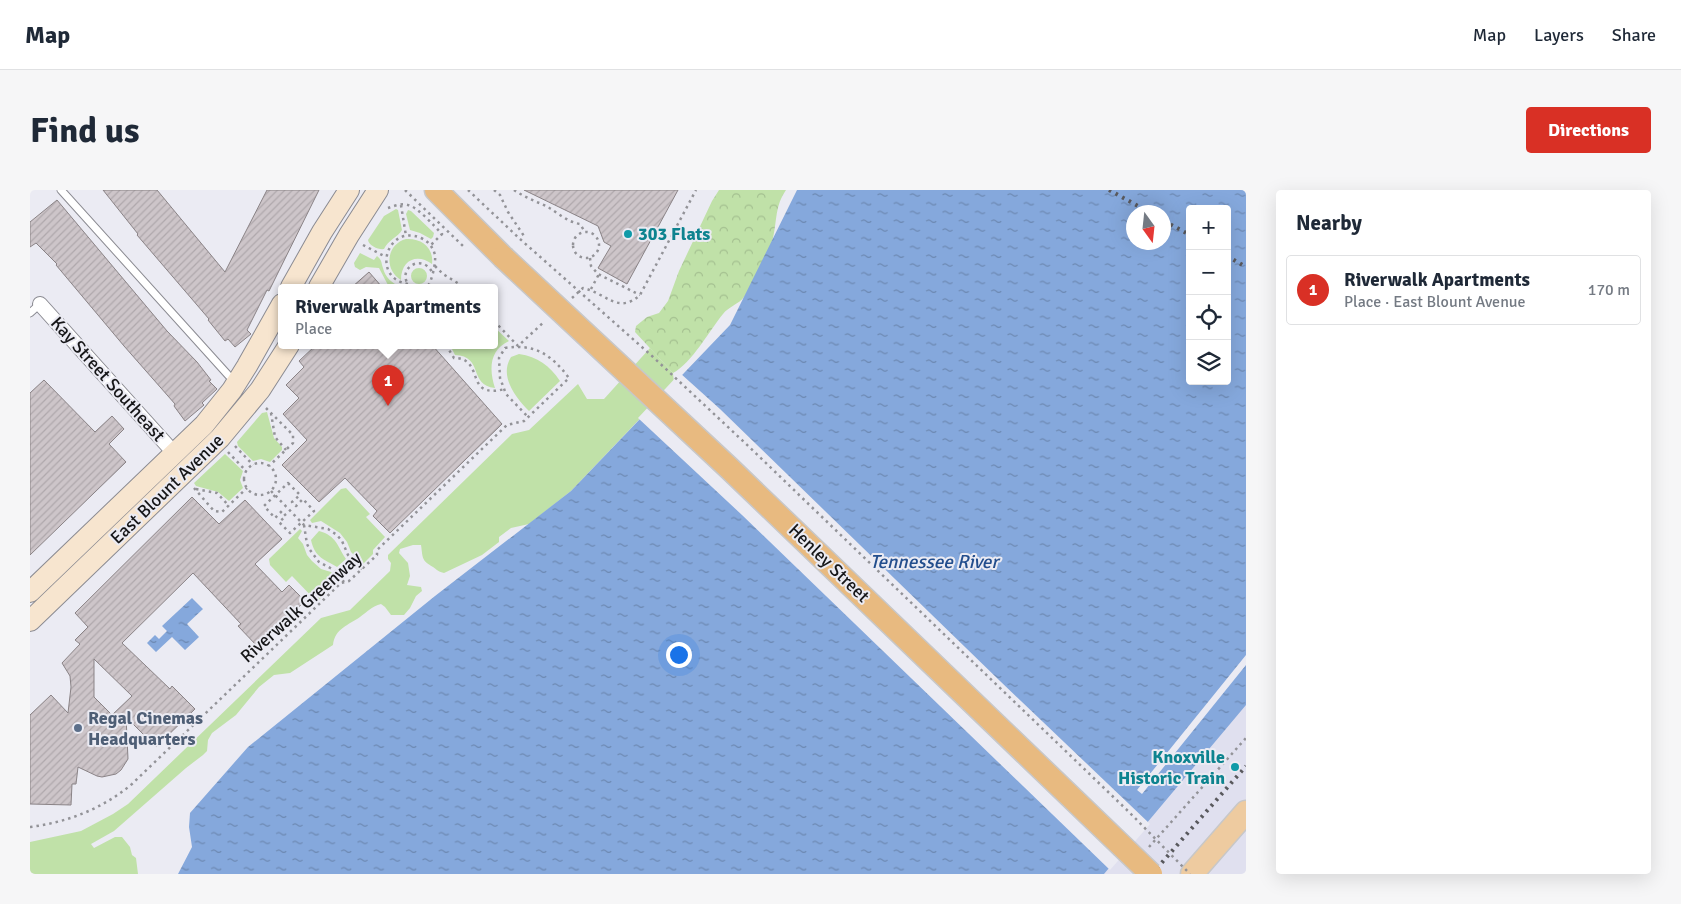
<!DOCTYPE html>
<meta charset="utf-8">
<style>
body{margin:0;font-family:Signika,sans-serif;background:#f6f6f7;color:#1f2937}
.controls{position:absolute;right:15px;top:15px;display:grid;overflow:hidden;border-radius:5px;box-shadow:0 5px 20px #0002}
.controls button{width:45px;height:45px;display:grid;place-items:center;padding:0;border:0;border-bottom:1px solid #e0e1e3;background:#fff;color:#1f2937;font:25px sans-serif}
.compass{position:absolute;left:1096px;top:15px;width:45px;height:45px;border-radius:50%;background:#fff;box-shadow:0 5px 20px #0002;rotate:165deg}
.you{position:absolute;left:648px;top:464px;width:18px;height:18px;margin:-12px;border:4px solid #fff;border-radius:50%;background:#1a73e8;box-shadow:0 0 0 8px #1a73e833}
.badge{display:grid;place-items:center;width:32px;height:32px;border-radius:50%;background:#d93025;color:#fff;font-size:16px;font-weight:700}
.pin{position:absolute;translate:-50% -41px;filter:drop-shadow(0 1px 2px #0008)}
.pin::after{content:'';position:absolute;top:26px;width:18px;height:15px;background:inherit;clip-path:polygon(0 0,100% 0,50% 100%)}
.popup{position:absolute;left:248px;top:94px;width:220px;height:65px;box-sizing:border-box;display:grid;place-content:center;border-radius:5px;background:#fff;filter:drop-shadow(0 1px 4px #0005);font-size:16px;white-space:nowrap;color:#747a83}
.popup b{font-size:19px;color:#1f2937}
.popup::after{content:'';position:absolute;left:50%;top:100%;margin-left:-10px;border:10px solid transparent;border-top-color:#fff}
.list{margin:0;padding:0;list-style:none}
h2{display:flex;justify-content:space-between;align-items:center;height:65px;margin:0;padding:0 20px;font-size:21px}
h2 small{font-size:16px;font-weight:400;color:#747a83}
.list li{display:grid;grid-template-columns:32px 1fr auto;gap:15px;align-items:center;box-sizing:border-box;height:70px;margin:0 10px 10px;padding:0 10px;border:1px solid #e0e1e3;border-radius:5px}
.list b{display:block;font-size:19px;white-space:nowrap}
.list p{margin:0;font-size:16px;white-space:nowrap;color:#747a83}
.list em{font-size:16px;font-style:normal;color:#747a83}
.icon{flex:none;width:28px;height:28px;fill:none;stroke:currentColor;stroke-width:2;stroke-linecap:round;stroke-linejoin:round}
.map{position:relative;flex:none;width:1216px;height:684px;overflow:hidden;border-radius:5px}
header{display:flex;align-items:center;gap:30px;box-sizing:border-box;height:70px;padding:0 25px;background:#fff;border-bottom:1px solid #e0e1e3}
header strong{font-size:24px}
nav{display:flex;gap:28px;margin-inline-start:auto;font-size:18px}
.intro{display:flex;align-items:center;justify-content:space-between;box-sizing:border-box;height:120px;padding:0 30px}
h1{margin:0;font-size:35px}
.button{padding:12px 22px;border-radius:5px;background:#d93025;color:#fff;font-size:18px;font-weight:700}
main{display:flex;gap:30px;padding:0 30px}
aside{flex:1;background:#fff;border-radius:5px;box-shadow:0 5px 20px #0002}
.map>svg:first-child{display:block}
</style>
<header>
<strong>Map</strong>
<nav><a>Map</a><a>Layers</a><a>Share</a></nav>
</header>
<div class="intro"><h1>Find us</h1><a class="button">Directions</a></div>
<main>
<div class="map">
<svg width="1216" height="684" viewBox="0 0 1216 684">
<defs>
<pattern id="forest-crowns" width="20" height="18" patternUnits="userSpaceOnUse" patternTransform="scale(1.25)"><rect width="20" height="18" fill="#c0e1a8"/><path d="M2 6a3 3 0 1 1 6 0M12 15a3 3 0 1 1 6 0" fill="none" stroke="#a4c090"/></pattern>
<pattern id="water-ripples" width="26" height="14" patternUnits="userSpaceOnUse" patternTransform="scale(1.25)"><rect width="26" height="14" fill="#85a8dc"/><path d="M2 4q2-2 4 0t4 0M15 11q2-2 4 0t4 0" fill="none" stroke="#6c88b1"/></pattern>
<pattern id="building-hatch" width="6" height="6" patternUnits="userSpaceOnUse" patternTransform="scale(1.25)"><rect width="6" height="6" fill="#cdc5c9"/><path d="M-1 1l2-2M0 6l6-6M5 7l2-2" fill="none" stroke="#afa8ac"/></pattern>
</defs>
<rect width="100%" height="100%" fill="#ebebf3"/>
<!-- built -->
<path fill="#e0e0ef" d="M1216 513V684H1072Z"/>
<!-- grass -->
<path fill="#c0e1a8" d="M366 19 368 20 372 40C368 47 358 50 354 59 349 60 339 56 338 50L354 26Z
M378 20 381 21 404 43 403 47 401 49 390 43 380 40 376 24Z
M376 49C392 48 404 58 402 74 387 63 371 70 371 90 353 79 357 54 376 49Z
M330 63 344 70 347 66C352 70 351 72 353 78 355 87 362 93 370 97H359L349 78 336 77 330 80 325 77 324 73Z
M381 86a8 8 0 1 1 16 0a8 8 0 1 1-16 0Z
M464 137 479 151C459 160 459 180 465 198 438 195 454 166 425 165L420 155H464Z
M620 158 643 183 644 193 541 301 499 334 481 338 469 347V352L452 365 414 383C409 382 407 380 403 377 391 370 393 368 391 355H383L370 359 369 363 378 373 380 386 377 395 391 397 392 401 386 406 380 418 374 425H361L355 417 351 414C342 416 337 422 330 427 319 435 305 438 303 455L260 483 244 485 229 497 206 525 182 543 178 550 177 561 173 565 156 578 84 641 61 654 64 658 85 647H92L100 657 102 665 106 668 108 684H0V652L51 641 83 624 98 614 291 428 320 420 360 381 361 373 358 369V365L482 244 499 240 548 194 557 209H574Z
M489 164C508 167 519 175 530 191L499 221C485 207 469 186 481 167Z
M237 222 244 248 252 257V260L240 272 231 269 223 271 208 256 207 252 232 223Z
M195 264 213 281 210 290 213 298 199 311 188 302 166 296 164 293Z
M316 298 340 324 336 327 355 347 343 360V364L333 374 321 362 317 352 310 343 291 331 282 333 280 330 311 299Z
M270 339 272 341 268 348 273 354 277 365 282 371 291 379 301 382 309 390 287 412 262 386 256 392 240 375 239 369Z
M289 341C307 346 307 356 316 369L307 377C294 369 285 368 281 350Z"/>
<!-- forest -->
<path fill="url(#forest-crowns)" d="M689 0H756C745 15 747 31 743 48 741 57 720 99 714 107 709 114 698 117 693 124 679 141 662 173 643 183L605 142 606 136 617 127 629 123 638 111 649 81 682 11Z"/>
<!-- water -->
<path fill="url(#water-ripples)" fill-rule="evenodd" d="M767 0H1216V515L1074 684H148L162 657 159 637 160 623 218 557 405 406 541 301 700 135ZM1160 19H1197V191H1160ZM1104 22H1134V52H1104Z
M162 408 173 419 157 434 169 447 155 460 142 447 126 462 117 453 125 445 129 449 137 441 132 436Z"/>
<!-- pier -->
<path fill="#ebebf3" d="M650 183 690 219 970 491 1120 634 1080 680 712 325 608 228Z
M1216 465V475L1112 604 1107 600Z"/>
<!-- building -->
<path fill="url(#building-hatch)" stroke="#8a8386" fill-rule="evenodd" d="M73 0H127L195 82 237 0H289L239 101 237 100 217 140 221 144 205 157 198 149 195 151 178 130 179 129 107 45 108 44Z
M494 0H648L597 94 568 78 581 56 574 52 568 36Z
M27 10 137 141 167 172 181 190 179 191 187 199 172 213 174 215 155 231 144 216 145 214 94 156 26 75 27 74 6 53 0 57V32Z
M339 82 352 97H322Z
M286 155H402L472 234 360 343 343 326 347 321 315 288 289 312 252 275 277 250 253 224 269 208 256 195 274 177 269 171Z
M14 190 65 242 82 226 94 239 79 254 96 272 0 365V203Z
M162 307 189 334 215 310 252 349 225 374 252 402 259 395 275 411 227 456 208 436 211 434 163 383 92 453 140 499 142 496 165 519 126 557 96 527 98 569 91 580 86 584 72 587 67 586 48 577 46 594H42L41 615 0 614V525L21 505 38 523 41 497 40 486 32 473 50 454 45 450 58 437 45 423ZM64 469 102 506 82 525 64 507Z"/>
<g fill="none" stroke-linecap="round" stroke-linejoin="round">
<!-- service casing -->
<g stroke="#8b8b92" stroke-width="9">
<path id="service" d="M31 0 199 186 208 189
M0 123 10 114"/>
</g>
<!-- minor casing -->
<g stroke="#8b8b92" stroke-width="16">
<path id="minor" d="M10 114 145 264"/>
</g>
<!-- secondary casing -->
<g stroke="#8b8b92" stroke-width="22">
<path id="secondary" d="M261 97 292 42 319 0
M289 97 319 45 348 0
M0 402 174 235 202 200 217 176 252 114
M0 431 190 248 230 200 259 155"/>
</g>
<!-- primary casing -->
<g stroke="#c7c7c8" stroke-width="25">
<path id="primary" d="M1162 684 1216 622"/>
</g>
<!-- trunk casing -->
<g stroke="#c7c7c8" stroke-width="25">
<path id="trunk" d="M406 0 473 67"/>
</g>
<!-- path -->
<path stroke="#939398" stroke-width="2.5" stroke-dasharray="2.5 4" stroke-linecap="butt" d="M375 0 435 58
M438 0 490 49
M464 0 470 5 478 22 494 46
M484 0C494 7 505 11 516 16 527 22 537 32 550 34L555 42
M371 15 376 46
M358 18C364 16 371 13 378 15 388 17 404 36 412 44L401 55
M543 55a13 13 0 1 1 26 0a13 13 0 1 1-26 0Z
M333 55 356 67
M560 68 561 76 568 84 610 105
M405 76 413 84 434 97
M378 94C340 88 357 33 391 48 398 51 403 57 405 65 406 72 402 92 397 97
M380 97C365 80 391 62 402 82
M561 99 569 84
M542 108 553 98C576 103 588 125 610 105L666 0
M464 131 488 156 515 131
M416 155 424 168C456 168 433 210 475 199
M236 218 263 245V253L239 276
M241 223 245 247 256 260
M205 256 223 275
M198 262 216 281
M214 289a16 16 0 1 1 32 0a16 16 0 1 1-32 0Z
M258 293 270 305 262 312 266 316 273 309 284 321 260 343 249 332 256 326 252 321 245 328 234 316Z
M164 298 184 321 192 322 217 298
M166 299 187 303 199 316
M241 301 274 335 298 339 307 345 312 351 318 365 332 379
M274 335 277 354 280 360 289 372 304 380 314 392
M0 637C38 632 72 619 102 594L311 393 319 391 347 365V360L477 235 494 231 539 188C522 165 504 153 475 158L469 168 470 188 476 204 498 227
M1119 657 1216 548"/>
<!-- service -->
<use href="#service" stroke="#fff" stroke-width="7"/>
<!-- minor -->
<use href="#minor" stroke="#fff" stroke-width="14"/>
<!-- secondary -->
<use href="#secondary" stroke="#f7e5cf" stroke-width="20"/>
<!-- primary -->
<use href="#primary" stroke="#eecba0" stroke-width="22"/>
<!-- trunk -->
<use href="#trunk" stroke="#e8ba80" stroke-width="22"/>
<!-- rail -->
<path stroke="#59595d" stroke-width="4" stroke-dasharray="2.5 5" stroke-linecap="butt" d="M1079 0 1119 22
M1134 31 1160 45
M1197 66 1216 77
M1122 684 1216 576"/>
<!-- trunk-bridge casing -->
<g stroke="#c7c7c8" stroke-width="25" stroke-linecap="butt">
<path id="trunk-bridge" d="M473 67 699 278 1121 684"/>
</g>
<!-- path-bridge -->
<path stroke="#939398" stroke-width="2.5" stroke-dasharray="2.5 4" stroke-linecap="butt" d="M490 49 622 166 714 252 1099 622 1160 684"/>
<!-- trunk-bridge -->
<use href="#trunk-bridge" stroke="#e8ba80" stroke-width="22"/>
</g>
<!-- markers -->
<g fill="#0f9aa8" stroke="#ebebf3" stroke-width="2">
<circle cx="598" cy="44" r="5"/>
<circle cx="1205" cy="577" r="5"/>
</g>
<circle fill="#5c6f8a" stroke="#ebebf3" stroke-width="2" cx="48" cy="538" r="5"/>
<g text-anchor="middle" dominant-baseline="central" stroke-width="4" stroke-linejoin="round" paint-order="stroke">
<!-- culture labels -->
<g font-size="18" font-weight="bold" fill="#0d838f" stroke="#ebebf3" text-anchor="start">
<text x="608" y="44">303 Flats</text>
<text x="1195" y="567" text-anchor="end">Knoxville<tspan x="1195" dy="21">Historic Train</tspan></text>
</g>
<!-- street labels -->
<g font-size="18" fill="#161618" stroke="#ebebf3">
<text transform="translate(78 189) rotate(48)">Kay Street Southeast</text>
<text transform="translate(137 299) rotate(-44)">East Blount Avenue</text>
<text transform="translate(799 373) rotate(44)">Henley Street</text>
<text transform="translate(271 417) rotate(-42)">Riverwalk Greenway</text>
</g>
<!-- service labels -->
<g font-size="18" font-weight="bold" fill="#4e5e75" stroke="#ebebf3" text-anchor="start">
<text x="58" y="528">Regal Cinemas<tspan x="58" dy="21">Headquarters</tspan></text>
</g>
<!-- water labels -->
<g font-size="19" font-style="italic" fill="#234e8d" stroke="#ebebf3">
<text x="904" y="372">Tennessee River</text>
</g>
</g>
</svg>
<div class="controls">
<button>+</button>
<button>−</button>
<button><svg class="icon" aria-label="locate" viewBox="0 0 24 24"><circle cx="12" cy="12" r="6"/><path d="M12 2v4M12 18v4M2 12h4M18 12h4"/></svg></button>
<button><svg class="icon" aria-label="layers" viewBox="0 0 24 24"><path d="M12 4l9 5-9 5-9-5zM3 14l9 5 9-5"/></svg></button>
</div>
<svg class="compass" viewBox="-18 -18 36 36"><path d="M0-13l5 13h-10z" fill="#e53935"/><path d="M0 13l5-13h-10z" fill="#747a83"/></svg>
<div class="you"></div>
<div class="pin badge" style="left:358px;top:216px">1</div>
<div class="popup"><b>Riverwalk Apartments</b>Place</div>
</div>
<aside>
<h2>Nearby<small></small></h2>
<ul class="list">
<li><span class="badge">1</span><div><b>Riverwalk Apartments</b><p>Place · East Blount Avenue</p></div><em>170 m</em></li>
</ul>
</aside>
</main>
